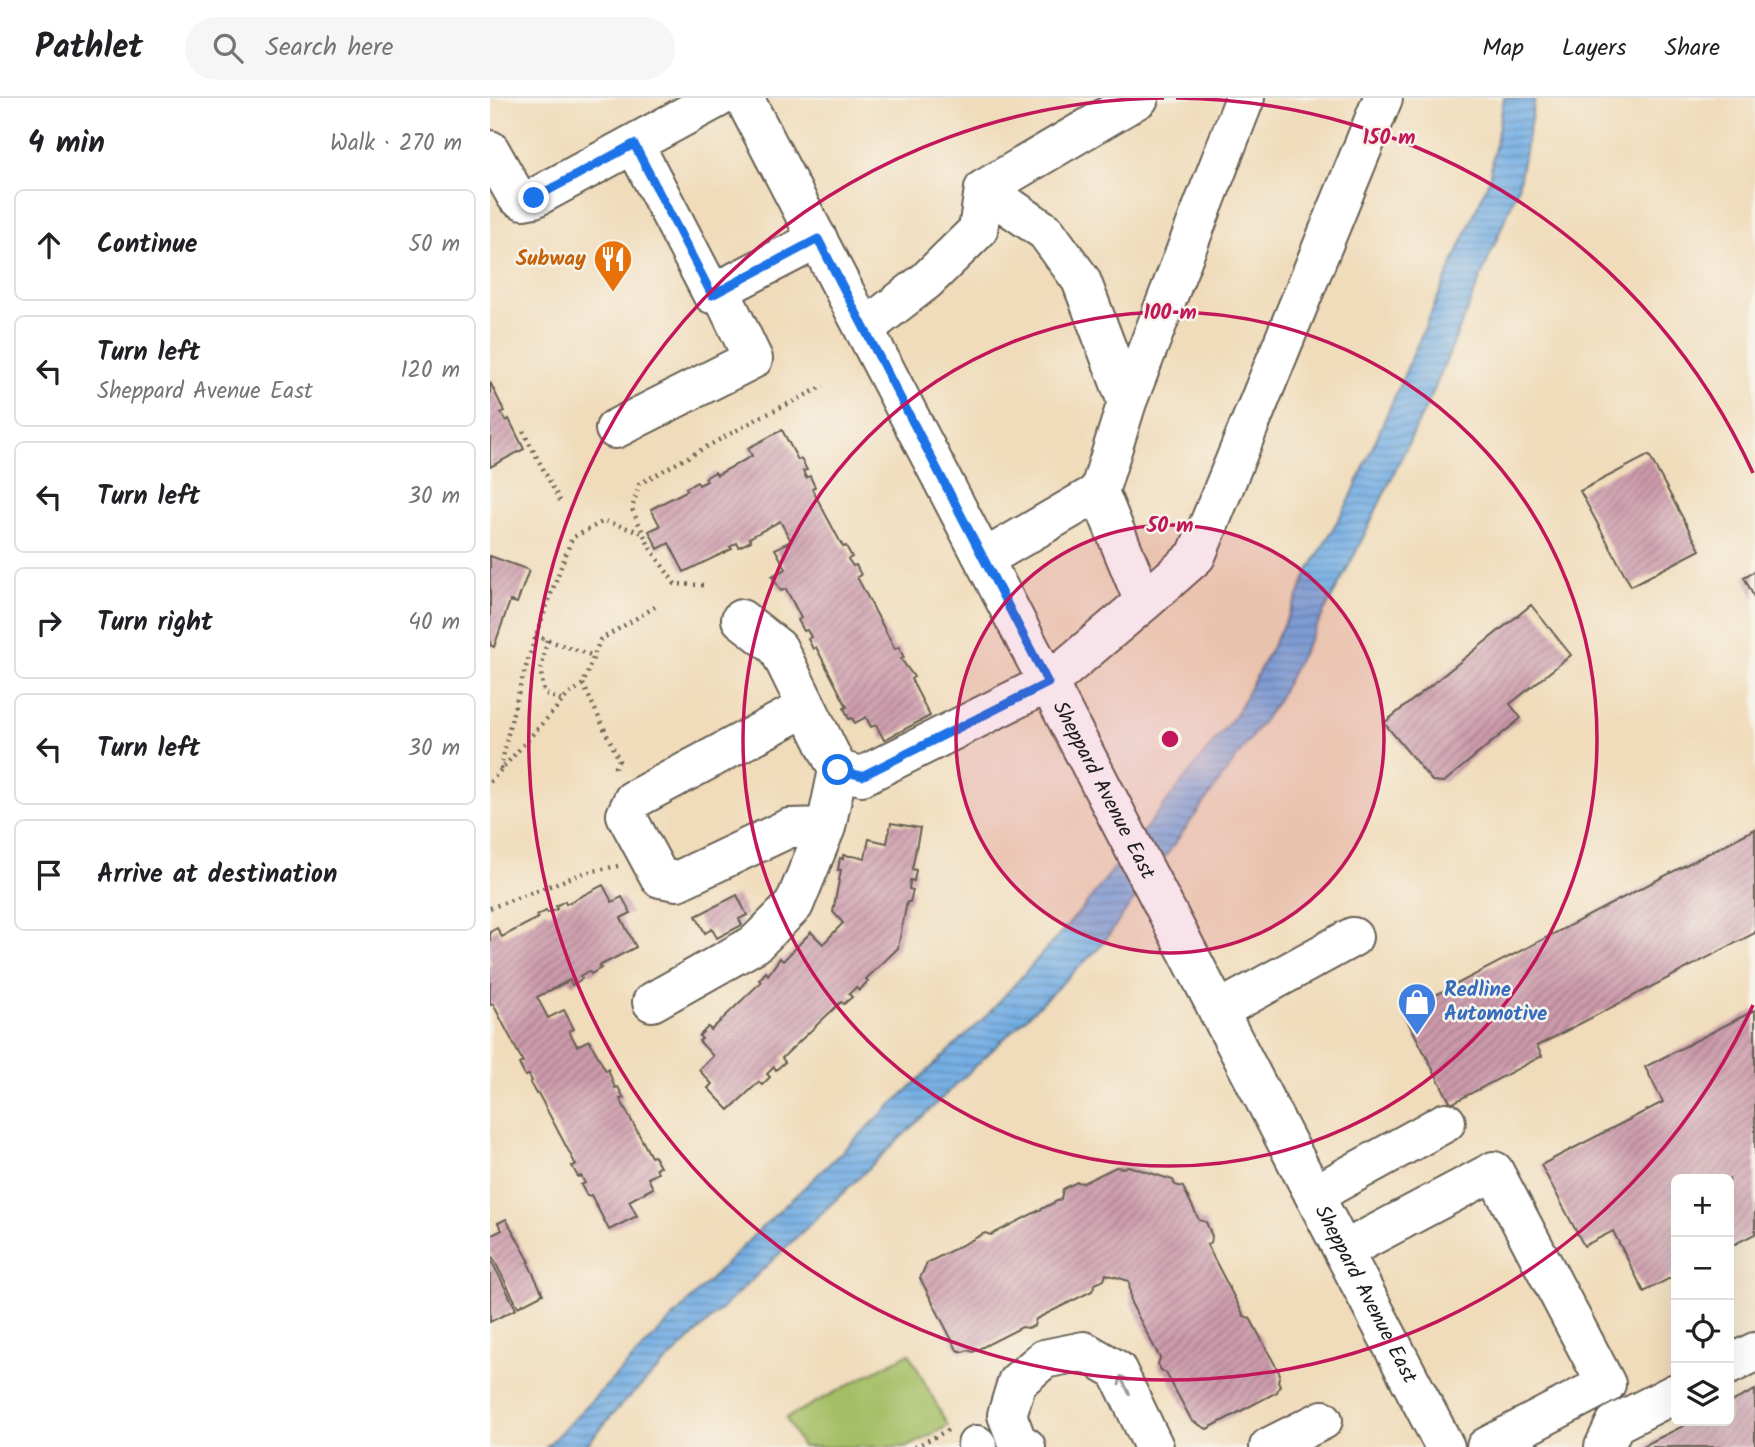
<!DOCTYPE html>
<meta charset="utf-8">
<style>
body{margin:0;font-family:Kalam,sans-serif;background:#f6f6f6;color:#202124}
.controls{position:absolute;right:21px;bottom:21px;display:grid;overflow:hidden;border-radius:10px;box-shadow:0 7px 28px #0002}
.controls button{width:63px;height:63px;display:grid;place-items:center;padding:0;border:0;border-bottom:2px solid #e0e0e0;background:#fff;color:#202124;font:35px sans-serif}
.stop{position:absolute;width:21px;height:21px;margin:-16px;border:5px solid #1a73e8;border-radius:50%;background:#fff}
.stop.end{background:#1a73e8;border-color:#fff;box-shadow:0 2px 7px #0008}
.list{margin:0;padding:0;list-style:none}
h2{display:flex;justify-content:space-between;align-items:center;height:91px;margin:0;padding:0 28px;font-size:30px}
h2 small{font-size:23px;font-weight:400;color:#757577}
.list li{display:grid;grid-template-columns:46px 1fr auto;gap:21px;align-items:center;box-sizing:border-box;height:112px;margin:0 14px 14px;padding:0 14px;border:2px solid #e0e0e0;border-radius:10px}
.list b{display:block;font-size:26px;white-space:nowrap}
.list p{margin:0;font-size:23px;white-space:nowrap;color:#757577}
.list em{font-size:23px;font-style:normal;color:#757577}
.icon{flex:none;width:38px;height:38px;fill:none;stroke:currentColor;stroke-width:2;stroke-linecap:round;stroke-linejoin:round}
.map{position:relative;flex:none;width:1265px;height:1349px;overflow:hidden}
header{display:flex;align-items:center;gap:42px;box-sizing:border-box;height:98px;padding:0 35px;background:#fff;border-bottom:2px solid #e0e0e0}
header strong{font-size:33px}
nav{display:flex;gap:38px;margin-inline-start:auto;font-size:24px}
.search{width:490px;height:63px;background:#f6f6f6;display:flex;align-items:center;gap:18px;box-sizing:border-box;padding:0 24px;border-radius:38px;color:#757577;font-size:26px}
main{display:flex}
aside{flex:1;background:#fff}
.map>svg:first-child{display:block}
</style>
<header>
<strong>Pathlet</strong>
<div class="search"><svg class="icon" aria-label="search" viewBox="0 0 24 24"><circle cx="10" cy="10" r="6"/><path d="M15 15l6 6"/></svg>Search here</div>
<nav><a>Map</a><a>Layers</a><a>Share</a></nav>
</header>
<main>
<aside>
<h2>4 min<small>Walk · 270 m</small></h2>
<ul class="list">
<li><svg class="icon" aria-label="ahead" viewBox="0 0 24 24"><path d="M12 20V5M6 11l6-6 6 6"/></svg><div><b>Continue</b></div><em>50 m</em></li>
<li><svg class="icon" aria-label="left" viewBox="0 0 24 24"><path d="M17 20v-9H6M10 6l-5 5 5 5"/></svg><div><b>Turn left</b><p>Sheppard Avenue East</p></div><em>120 m</em></li>
<li><svg class="icon" aria-label="left" viewBox="0 0 24 24"><path d="M17 20v-9H6M10 6l-5 5 5 5"/></svg><div><b>Turn left</b></div><em>30 m</em></li>
<li><svg class="icon" aria-label="right" viewBox="0 0 24 24"><path d="M7 20v-9h11M14 6l5 5-5 5"/></svg><div><b>Turn right</b></div><em>40 m</em></li>
<li><svg class="icon" aria-label="left" viewBox="0 0 24 24"><path d="M17 20v-9H6M10 6l-5 5 5 5"/></svg><div><b>Turn left</b></div><em>30 m</em></li>
<li><svg class="icon" aria-label="arrive" viewBox="0 0 24 24"><path d="M6 21V4h12l-3 4 3 4H6"/></svg><div><b>Arrive at destination</b></div></li>
</ul>
</aside>
<div class="map">
<svg width="1265" height="1349" viewBox="0 0 1265 1349">
<defs>
<pattern id="water-rules" width="6" height="5" patternUnits="userSpaceOnUse" patternTransform="scale(1.75)"><rect width="6" height="5" fill="#74aee4"/><path d="M0 2.5h6" fill="none" stroke="#5e8db8"/></pattern>
<pattern id="building-hatch" width="6" height="6" patternUnits="userSpaceOnUse" patternTransform="scale(1.75)"><rect width="6" height="6" fill="#cc9aab"/><path d="M-1 1l2-2M0 6l6-6M5 7l2-2" fill="none" stroke="#a57d8a"/></pattern>
</defs>
<rect width="100%" height="100%" fill="#f7f3e8"/>
<filter id="ink" filterUnits="userSpaceOnUse"><feTurbulence type="fractalNoise" baseFrequency=".0143" numOctaves="2"/><feDisplacementMap in="SourceGraphic" scale="14" xChannelSelector="R" yChannelSelector="G"/><feConvolveMatrix kernelMatrix="1 2 1 2 8 2 1 2 1" color-interpolation-filters="sRGB"/></filter>
<filter id="wash" filterUnits="userSpaceOnUse"><feTurbulence type="fractalNoise" baseFrequency=".00686" numOctaves="4" result="noise"/><feDisplacementMap in="SourceGraphic" scale="28" xChannelSelector="R" yChannelSelector="G"/><feGaussianBlur stdDeviation="1.57" result="paint"/><feColorMatrix in="noise" values="0 0 0 0 0 0 0 0 0 0 0 0 0 0 0 0 0 1.4 0 .05"/><feComposite in="paint" operator="in"/></filter>
<g filter="url(#wash)">
<rect width="100%" height="100%" fill="#f0dbba"/>
<!-- pitch -->
<path fill="#a4be65" stroke="#606d40" stroke-width="2" d="M419 1255 458 1328 418 1349H312L296 1320Z"/>
<!-- water -->
<path fill="url(#water-rules)" stroke="#486580" stroke-width="2" d="M1014 0H1045L1028 90 944 292 866 454 786 605 610 849 129 1309 95 1349H56L268 1133 500 914 591 812 746 616 807 501 817 476 860 401 999 82Z"/>
<g id="blocks">
<!-- building -->
<path fill="url(#building-hatch)" d="M0 284 14 313 11 315 16 323 19 321 34 351 0 369Z
M292 332 308 362 311 361 317 372 313 373 316 380 320 378 325 389 322 391 353 449 356 448 362 459 358 461 363 468 366 467 371 477 367 479 405 551 409 549 414 560 411 561 424 579 421 581 440 618 394 642 386 627 381 629 376 619 365 625 362 620 359 621 354 610 357 609 326 549 323 551 318 541 321 539 317 532 314 533 308 522 311 520 296 491 291 493 282 478 296 471 285 451 301 443 290 423 259 440 261 443 249 449 247 445 240 449 242 451 194 474 179 445 168 451 159 433 170 428 161 411 198 392 196 390 207 384 209 387 217 383 215 380 225 374 227 377 262 358 258 350Z
M1159 357 1210 452 1141 488 1090 393Z
M0 458 39 472 27 505 20 503 4 549 0 547Z
M1265 473V501L1254 479Z
M1041 507 1081 557 1020 606 1031 620 954 684 942 683 894 625Z
M401 725 430 730 422 771 426 772 424 783 420 782 419 791 423 792 420 804H417L408 850 376 881 378 883 369 893 366 889 359 896 362 899 354 906 351 904 292 960 295 964 286 972 284 969 277 976 280 979 272 987 269 984 239 1012 218 990 222 986 209 972 223 958 209 943 212 941 209 938 218 929 221 932 271 884 269 882 276 874 278 877 290 860 293 863 321 834 333 846 353 825 343 814 351 772H348L350 760 353 761V757L375 760 379 741 397 745Z
M1265 731V835L1047 948 1052 958 961 1006 913 914Z
M113 787 122 804 132 799 141 815 131 820 146 849 109 868 111 870 101 876 99 873 90 878 92 881 82 887 80 882 47 899 58 920 74 912 84 931 79 933 87 948 99 942 116 973 118 971 125 990 128 989 134 1000 130 1001 161 1059 164 1058 170 1069 166 1070 168 1075 158 1080 163 1090 139 1103 147 1118 119 1132 101 1097 97 1098 91 1087 95 1085 91 1078 88 1079 82 1068 86 1067 48 995 46 996 40 985 42 983 39 977 35 978 29 966 33 964 3 906 0 907V834L7 830 12 839 48 820 47 818 56 813 58 815 67 811 66 808 75 803 76 806Z
M247 797 257 817 249 821 252 827 227 840 222 831 215 835 206 818Z
M1265 912V1136L1239 1149V1081H1186V1177L1154 1194 1123 1133 1094 1148 1051 1067 1173 1004 1155 969Z
M638 1068 683 1082 685 1087 693 1089 709 1122 716 1124 722 1138 721 1145 717 1147 754 1218 760 1220 790 1276 788 1283 790 1287 787 1294 717 1331 702 1323 676 1275 671 1272 668 1266 670 1260 641 1205 639 1183 616 1176 614 1182 605 1186 602 1193 546 1221 544 1228 538 1230 532 1229 483 1254 478 1252 473 1254 467 1252 430 1180 437 1165 495 1135 501 1137 571 1101 573 1091 587 1084 593 1085 626 1069 633 1070Z
M16 1121 40 1164 38 1165 53 1196 28 1209 0 1154V1138L12 1132 8 1125Z
M0 1160 26 1211 0 1224Z
M1265 1292V1349H1151L1203 1323H1239V1305Z"/>
</g>
</g>
<g filter="url(#ink)">
<use href="#blocks" fill-opacity="0" stroke="#665f53" stroke-width="2"/>
<g fill="none" stroke-linecap="round" stroke-linejoin="round">
<!-- minor casing -->
<g stroke="#665f53" stroke-width="42">
<path id="minor" d="M144 46 222 196 328 141
M0 52 26 98 33 102 44 100 228 0
M494 91 556 134 591 182 637 304
M374 231 436 183 488 132 494 91 649 0
M125 331 263 261 230 192
M609 394 637 304 755 0
M654 504 706 458 893 0
M251 521 288 550 348 672 372 678 558 585 654 504 609 394 494 461
M317 609 143 702 136 717 170 780 187 783 299 730 336 729
M162 904 265 846 304 807 336 729 348 672
M728 913 863 839
M824 1097 956 1024
M853 1153 1004 1073 1116 1286 996 1349
M1239 1267 1265 1254
M487 1347 488 1349
M536 1349 527 1343 517 1317 527 1284 554 1261 594 1253 627 1272 664 1349
M779 1349 833 1322
M1114 1349 1125 1326 1186 1295"/>
</g>
<!-- major casing -->
<g stroke="#665f53" stroke-width="42">
<g id="major">
<path id="s1" d="M254 0 955 1349"/>
</g>
</g>
<!-- path -->
<path stroke="#665f53" stroke-width="4.5" stroke-dasharray="2 5" stroke-linecap="butt" d="M33 333 70 403
M213 487 185 486 160 450 142 411 149 386 269 320 334 288
M45 538 104 558
M57 542 51 574 54 595 73 603
M93 586 129 662 125 669 127 674
M11 671C25 590 53 516 82 440L114 423 153 435
M0 684 77 598 93 586 110 542 165 509
M0 810 94 775 128 768
M425 1349 458 1332"/>
<!-- minor -->
<use href="#minor" stroke="#fff" stroke-width="38"/>
<!-- major -->
<use href="#major" stroke="#fff" stroke-width="38"/>
</g>
<!-- one-way arrows -->
<defs><path id="oneway-shaft" d="M-6 0H5M1.5-3L5.5 0L1.5 3" fill="none" stroke-width="1.6" stroke-linecap="round" stroke-linejoin="round" transform="scale(1.75)"/></defs>
<use stroke="#999" href="#oneway-shaft" transform="translate(635 1287) rotate(-116)"/>
</g>
<g fill="none" stroke-linecap="round" stroke-linejoin="round" filter="url(#ink)">
<!-- route -->
<path stroke="#1a73e8" stroke-width="9" d="M44 100 144 46 222 197 328 141 558 585 372 678 348 672"/>
</g>
<!-- distance rings -->
<circle cx="680" cy="641" r="214" fill="#c2185b" fill-opacity=".12"/>
<g fill="none" stroke="#c2185b" stroke-width="3.5">
<circle cx="680" cy="641" r="214"/>
<circle cx="680" cy="641" r="427"/>
<path d="M1263 907A641 641 0 1 1 674 0M686 0A641 641 0 0 1 1263 375"/>
</g>
<!-- icons -->
<defs>
<g id="restaurant-pin" transform="scale(2.0125)"><path d="M0 17L-7.5 6A9.5 9.5 0 1 1 7.5 6Z" fill="#e8710a" stroke="#f7f3e8"/><path d="M-5-6h1v4h1v-4h1v4h1v-4h1v5L-1.5 .5V6h-2V.5L-5-1ZM5-6V6H3V1.5H1.5Q1.5-4 5-6Z" fill="#fff"/></g>
<g id="shop-pin" transform="scale(2.0125)"><path d="M0 17L-7.5 6A9.5 9.5 0 1 1 7.5 6Z" fill="#3f7fe0" stroke="#f7f3e8"/><path d="M-5-2.5h2.3a2.7 3.5 0 0 1 5.4 0H5L5.5 6h-11ZM-1.5-2.5h3a1.5 2.3 0 0 0-3 0Z" fill="#fff"/></g>
</defs>
<g fill-rule="evenodd">
<use href="#restaurant-pin" x="123" y="161"/>
<use href="#shop-pin" x="927" y="904"/>
</g>
<g text-anchor="middle" dominant-baseline="central" stroke-width="5" stroke-linejoin="round" paint-order="stroke">
<!-- food labels -->
<g font-size="21" font-weight="bold" fill="#c56008" stroke="#f7f3e8" text-anchor="end">
<text x="96" y="161">Subway</text>
</g>
<!-- street labels -->
<g font-size="21" fill="#1c1c1c" stroke="#f7f3e8">
<text stroke="none"><textPath href="#s1" startOffset="780">Sheppard Avenue East</textPath></text>
<text stroke="none"><textPath href="#s1" startOffset="1348">Sheppard Avenue East</textPath></text>
</g>
<!-- shop labels -->
<g font-size="21" font-weight="bold" fill="#366cbe" stroke="#f7f3e8" text-anchor="start">
<text x="954" y="892">Redline<tspan x="954" dy="24">Automotive</tspan></text>
</g>
</g>
<circle cx="680" cy="641" r="10" fill="#c2185b" stroke="#f7f3e8" stroke-width="3.5"/>
<g font-size="21" text-anchor="middle" font-weight="bold" fill="#c2185b" stroke="#f7f3e8" stroke-width="5" stroke-linejoin="round" paint-order="stroke">
<text x="899" y="46">150 m</text>
<text x="680" y="221">100 m</text>
<text x="680" y="434">50 m</text>
</g>
</svg>
<div class="controls">
<button>+</button>
<button>−</button>
<button><svg class="icon" aria-label="locate" viewBox="0 0 24 24"><circle cx="12" cy="12" r="6"/><path d="M12 2v4M12 18v4M2 12h4M18 12h4"/></svg></button>
<button><svg class="icon" aria-label="layers" viewBox="0 0 24 24"><path d="M12 4l9 5-9 5-9-5zM3 14l9 5 9-5"/></svg></button>
</div>
<div class="stop" style="left:348px;top:672px"></div>
<div class="stop end" style="left:44px;top:100px"></div>
</div>
</main>
